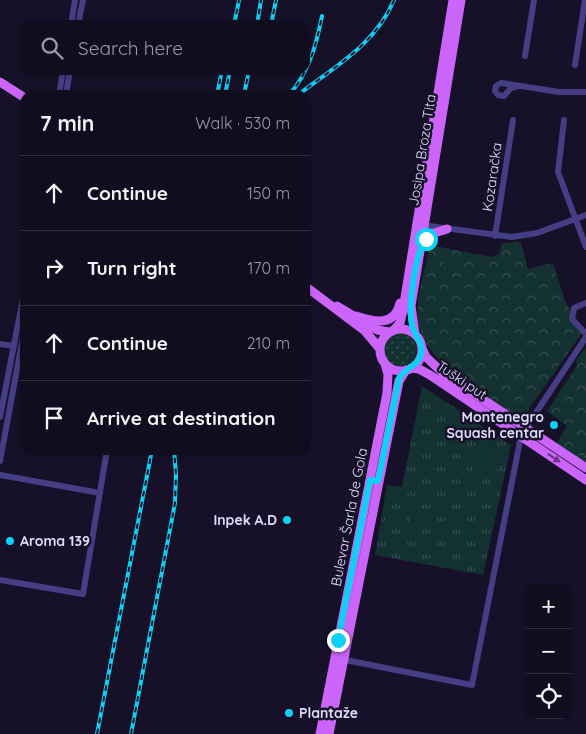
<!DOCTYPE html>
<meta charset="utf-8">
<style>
body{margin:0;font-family:Quicksand,sans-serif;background:#191627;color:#f1f3f6}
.controls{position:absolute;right:15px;bottom:15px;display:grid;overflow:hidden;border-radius:10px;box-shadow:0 1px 4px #0004}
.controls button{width:45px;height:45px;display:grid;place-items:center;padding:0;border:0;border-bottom:1px solid #302d3c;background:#100d1e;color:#f1f3f6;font:25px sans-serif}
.stop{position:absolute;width:15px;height:15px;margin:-11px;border:4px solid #0ed0f5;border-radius:50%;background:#fff}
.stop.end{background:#0ed0f5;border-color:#fff;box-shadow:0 1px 5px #0008}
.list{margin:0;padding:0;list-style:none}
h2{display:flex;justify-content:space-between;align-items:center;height:65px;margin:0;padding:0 20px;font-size:21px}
h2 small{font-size:16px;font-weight:400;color:#9c9ca4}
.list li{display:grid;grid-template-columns:32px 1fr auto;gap:15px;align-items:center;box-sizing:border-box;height:75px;padding:0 20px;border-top:1px solid #302d3c}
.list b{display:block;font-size:19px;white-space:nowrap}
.list em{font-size:16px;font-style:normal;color:#9c9ca4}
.icon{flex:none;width:28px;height:28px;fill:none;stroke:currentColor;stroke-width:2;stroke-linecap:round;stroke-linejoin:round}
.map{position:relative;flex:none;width:586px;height:734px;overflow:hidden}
.search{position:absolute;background:#100d1e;box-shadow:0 1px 4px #0004;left:20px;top:20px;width:290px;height:55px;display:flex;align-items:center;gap:12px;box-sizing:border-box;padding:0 18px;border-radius:15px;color:#9c9ca4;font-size:19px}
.panel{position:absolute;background:#100d1e;box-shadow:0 1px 4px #0004;left:20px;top:90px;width:290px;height:365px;border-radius:15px}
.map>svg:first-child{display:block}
</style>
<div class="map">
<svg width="586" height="734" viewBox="0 0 586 734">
<defs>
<pattern id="grass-dots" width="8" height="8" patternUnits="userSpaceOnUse" patternTransform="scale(1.25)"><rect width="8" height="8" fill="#143132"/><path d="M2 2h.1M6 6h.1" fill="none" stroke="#364e51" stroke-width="1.8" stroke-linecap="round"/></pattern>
<pattern id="forest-crowns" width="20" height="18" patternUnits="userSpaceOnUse" patternTransform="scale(1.25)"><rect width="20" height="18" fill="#143132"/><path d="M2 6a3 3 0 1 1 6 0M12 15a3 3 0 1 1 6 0" fill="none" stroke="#364e51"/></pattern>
<pattern id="park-tufts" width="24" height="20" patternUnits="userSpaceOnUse" patternTransform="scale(1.25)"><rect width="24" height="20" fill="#143132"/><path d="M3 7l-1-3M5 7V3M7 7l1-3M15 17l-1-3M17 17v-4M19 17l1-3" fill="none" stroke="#364e51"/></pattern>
</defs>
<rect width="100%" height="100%" fill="#161128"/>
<!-- grass -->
<path fill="url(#grass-dots)" d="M383 350a17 17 0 1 1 34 0a17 17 0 1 1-34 0Z"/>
<!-- forest -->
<path fill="url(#forest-crowns)" d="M521 242 528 269 553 263 565 301 582 333 524 416 511 414C480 393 423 361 418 321 415 296 426 269 430 245L491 257 499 254 502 243Z
M586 347V469L553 449 567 426 547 411 578 364 575 362Z"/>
<!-- park -->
<path fill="url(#park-tufts)" d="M443.5 265a5.5 5.5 0 1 1 11 0a5.5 5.5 0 1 1-11 0Z
M422 386 511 445 483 575 375 555 387 485 402 487Z"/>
<!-- garden -->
<path fill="#143132" d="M489 441 499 469 476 477 466 449Z
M417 506 420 524 410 525 408 508Z"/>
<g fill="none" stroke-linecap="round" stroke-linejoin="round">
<!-- minor -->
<path stroke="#453e85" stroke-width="6" d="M71 25 75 0
M78 25 83 0
M525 56 534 0
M575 65 585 0
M518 86 511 88 504 96 498 95 495 91 496 86 501 83 559 92H586
M59 95 63 70
M66 95 70 70
M564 120 558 172 586 247
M422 225 512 237 537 233 586 215
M495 236 513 120
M586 303 574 308 572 319 586 334
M0 344 14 346
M0 417 25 288
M526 428 586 337
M0 461 25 326
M0 475 100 493
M0 580 83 594 107 450
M340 659 472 685 521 436"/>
<!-- major -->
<path stroke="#cb65f9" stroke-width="9" d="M0 82 25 98
M422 245 431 234 447 229
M305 286 365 331 380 349
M337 306 377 330 389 332
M356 316C374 322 395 327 400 303
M380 350a21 21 0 1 1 42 0a21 21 0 1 1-42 0Z
M394 330 400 323 403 310 453 0
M415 334 411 306 461 0
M422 348 426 357 443 373 586 468
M411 368 419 369 430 375 586 480
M320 734 387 393 388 374 385 364
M329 734 399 381 406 370"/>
<!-- rail casing -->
<g stroke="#0ed0f5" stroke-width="4">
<path id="rail" d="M234 25 239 0
M257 25 261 0
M271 25 276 0
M217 95 222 70
M225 95 230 70
M244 95 249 70
M289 95C309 72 316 46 322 16
M298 95C334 67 376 44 394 0
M97 734 152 450
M131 734 175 503 176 474 174 450"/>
</g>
<!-- rail -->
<use href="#rail" stroke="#161128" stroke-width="2" stroke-dasharray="5.5" stroke-linecap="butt"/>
</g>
<!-- one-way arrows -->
<defs><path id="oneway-solid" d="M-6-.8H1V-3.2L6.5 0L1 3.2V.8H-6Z" transform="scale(1.25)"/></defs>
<use fill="#673786" href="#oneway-solid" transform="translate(554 458) rotate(34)"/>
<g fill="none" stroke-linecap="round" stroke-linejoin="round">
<!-- route -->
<path stroke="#0ed0f5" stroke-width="6" d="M338 640 370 480 378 481 399 379C404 368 418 367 421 354 424 342 414 336 412 325 408 306 415 254 426 239"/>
</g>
<!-- markers -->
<g fill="#0ed0f5" stroke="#161128" stroke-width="2">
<circle cx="554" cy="425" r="5"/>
<circle cx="287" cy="520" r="5"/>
<circle cx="10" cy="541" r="5"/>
<circle cx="289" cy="713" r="5"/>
</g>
<g text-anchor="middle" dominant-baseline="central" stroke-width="5" stroke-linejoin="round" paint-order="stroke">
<!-- street labels -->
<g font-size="14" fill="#e0d9fd" stroke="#161128">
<text transform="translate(422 150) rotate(-81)">Josipa Broza Tita</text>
<text transform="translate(492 177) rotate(-82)">Kozaračka</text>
<text transform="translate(462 380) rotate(34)">Tuški put</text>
<text transform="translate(349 517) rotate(-79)">Bulevar Šarla de Gola</text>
</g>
<!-- poi labels -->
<g font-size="14" font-weight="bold" fill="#e0d9fd" stroke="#161128" text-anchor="end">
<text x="544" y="417">Montenegro<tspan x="544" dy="16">Squash centar</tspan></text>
<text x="277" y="520">Inpek A.D</text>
<text x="20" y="541" text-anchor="start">Aroma 139</text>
<text x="299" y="713" text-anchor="start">Plantaže</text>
</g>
</g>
</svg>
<div class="controls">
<button>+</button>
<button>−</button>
<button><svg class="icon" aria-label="locate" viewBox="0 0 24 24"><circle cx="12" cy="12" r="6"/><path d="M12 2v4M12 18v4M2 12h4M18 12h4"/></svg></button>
</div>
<div class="stop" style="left:426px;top:239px"></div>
<div class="stop end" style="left:338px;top:640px"></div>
<div class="search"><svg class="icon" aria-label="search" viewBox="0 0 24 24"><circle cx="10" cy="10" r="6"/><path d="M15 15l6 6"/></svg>Search here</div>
<section class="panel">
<h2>7 min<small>Walk · 530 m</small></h2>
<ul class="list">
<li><svg class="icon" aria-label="ahead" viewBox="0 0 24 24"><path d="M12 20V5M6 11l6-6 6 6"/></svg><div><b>Continue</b></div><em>150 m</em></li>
<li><svg class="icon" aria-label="right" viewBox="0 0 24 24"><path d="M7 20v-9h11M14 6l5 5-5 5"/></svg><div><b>Turn right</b></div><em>170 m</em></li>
<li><svg class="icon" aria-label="ahead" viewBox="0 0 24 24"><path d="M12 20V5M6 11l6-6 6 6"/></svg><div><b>Continue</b></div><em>210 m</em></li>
<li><svg class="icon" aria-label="arrive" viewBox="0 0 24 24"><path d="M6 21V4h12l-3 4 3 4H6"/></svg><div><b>Arrive at destination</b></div></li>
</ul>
</section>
</div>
